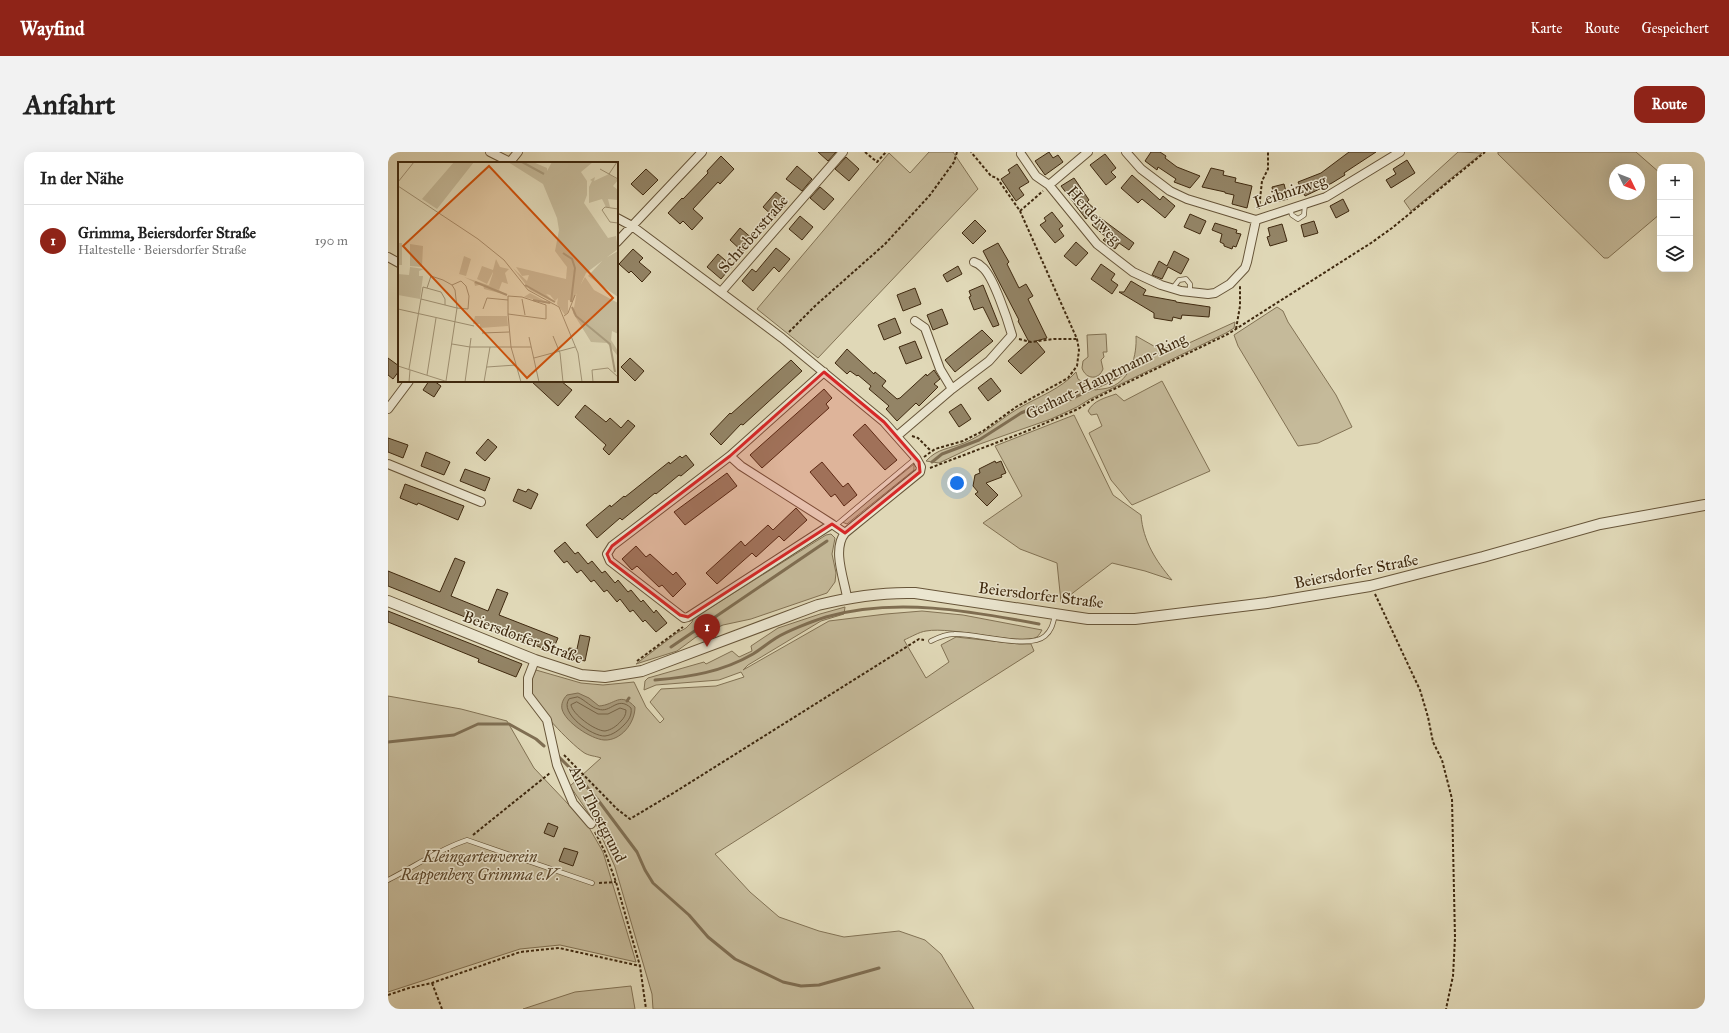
<!DOCTYPE html>
<html lang="de">
<meta charset="utf-8">
<style>
body{margin:0;font-family:"IM FELL Great Primer",serif;background:#f2f2f2;color:#222}
.controls{position:absolute;right:12px;top:12px;display:grid;overflow:hidden;border-radius:8px;box-shadow:0 4px 16px #0002}
.controls button{width:36px;height:36px;display:grid;place-items:center;padding:0;border:0;border-bottom:1px solid #e0e0e0;background:#fff;color:#222;font:20px sans-serif}
.compass{position:absolute;left:1221px;top:12px;width:36px;height:36px;border-radius:50%;background:#fff;box-shadow:0 4px 16px #0002;rotate:133deg}
.you{position:absolute;left:569px;top:331px;width:14px;height:14px;margin:-10px;border:3px solid #fff;border-radius:50%;background:#1a73e8;box-shadow:0 0 0 6px #1a73e833}
.badge{display:grid;place-items:center;width:26px;height:26px;border-radius:50%;background:#8f2418;color:#fff;font-size:13px;font-weight:700}
.pin{position:absolute;translate:-50% -33px;filter:drop-shadow(0 1px 2px #0008)}
.pin::after{content:'';position:absolute;top:21px;width:14px;height:12px;background:inherit;clip-path:polygon(0 0,100% 0,50% 100%)}
.list{margin:0;padding:0;list-style:none}
h2{display:flex;justify-content:space-between;align-items:center;height:52px;margin:0;padding:0 16px;font-size:17px}
h2 small{font-size:13px;font-weight:400;color:#767676}
.list li{display:grid;grid-template-columns:26px 1fr auto;gap:12px;align-items:center;box-sizing:border-box;height:72px;padding:0 16px;border-top:1px solid #e0e0e0}
.list b{display:block;font-size:15px;white-space:nowrap}
.list p{margin:0;font-size:13px;white-space:nowrap;color:#767676}
.list em{font-size:13px;font-style:normal;color:#767676}
.icon{flex:none;width:22px;height:22px;fill:none;stroke:currentColor;stroke-width:2;stroke-linecap:round;stroke-linejoin:round}
.map{position:relative;flex:none;width:1317px;height:857px;overflow:hidden;border-radius:12px}
header{display:flex;align-items:center;gap:24px;box-sizing:border-box;height:56px;padding:0 20px;background:#8f2418;color:#fff}
header strong{font-size:19px}
nav{display:flex;gap:22px;margin-inline-start:auto;font-size:14px}
.intro{display:flex;align-items:center;justify-content:space-between;box-sizing:border-box;height:96px;padding:0 24px}
h1{margin:0;font-size:28px}
.button{padding:10px 18px;border-radius:12px;background:#8f2418;color:#fff;font-size:14px;font-weight:700}
main{display:flex;gap:24px;padding:0 24px}
aside{flex:1;background:#fff;border-radius:12px;box-shadow:0 4px 16px #0002}
.map>svg:first-child{display:block}
</style>
<header>
<strong>Wayfind</strong>
<nav><a>Karte</a><a>Route</a><a>Gespeichert</a></nav>
</header>
<div class="intro"><h1>Anfahrt</h1><a class="button">Route</a></div>
<main>
<aside>
<h2>In der Nähe<small></small></h2>
<ul class="list">
<li><span class="badge">1</span><div><b>Grimma, Beiersdorfer Straße</b><p>Haltestelle · Beiersdorfer Straße</p></div><em>190 m</em></li>
</ul>
</aside>
<div class="map">
<svg width="1317" height="857" viewBox="0 0 1317 857">
<rect width="100%" height="100%" fill="#e0d8b7"/>
<filter id="stains"><feTurbulence type="fractalNoise" baseFrequency=".005" numOctaves="4"/><feColorMatrix values="0 0 0 0 .2 0 0 0 0 .09 0 0 0 0 .02 0 0 0 .5 -.17"/></filter>
<radialGradient id="worn" r=".72"><stop offset=".6" stop-color="#630" stop-opacity="0"/><stop offset="1" stop-color="#630" stop-opacity=".3"/></radialGradient>
<!-- green -->
<path fill="#c5ba9a" stroke="#827254" fill-rule="evenodd" d="M541 0H565L590 37 430 206 369 157 501 1 522 21Z
M1070 0 1094 1 1023 59 1016 49Z
M1110 0H1248L1272 21V62L1220 106H1216L1110 2ZM1227 18H1251V42H1227Z
M889 155 895 159 900 170 948 243 964 275 930 291 910 294 850 194 846 183Z
M847 170 846 176 838 181 702 247 689 255 663 267 589 293 551 311 538 309C550 296 561 297 576 291 596 283 612 267 631 256 650 245 673 237 688 220L690 227 707 238C712 237 718 237 723 235 743 227 749 203 748 184L771 197 801 191Z
M718 182 719 200H715L716 205 713 208 715 217C711 228 698 228 694 216L695 209 700 205 699 183Z
M774 229 822 319 744 353 723 328 701 281 714 274 709 262 703 263 700 259C706 248 717 246 728 242L736 249Z
M686 263 725 343 753 363C755 389 768 409 784 428L757 419 724 411 673 450 669 411 632 397 595 371 634 344 607 294Z
M526 312V318L459 372 454 370Z
M443 382 447 386 444 402 448 421 447 430 439 441 363 467 335 473 308 485 289 499 248 512 289 481 298 476 304 470 306 465 317 459 438 383Z
M457 455 456 462 433 469 360 513 355 518 441 469 498 462 534 459 575 463 654 478C653 480 651 483 649 485 631 494 565 474 538 479 531 480 523 485 516 488L538 526 561 510 553 493 568 485 631 492H643L646 499 327 702 362 740 391 765 431 779 456 785 511 779 537 788 553 802 586 857H265L264 842 227 715 208 672 182 634 213 606C208 604 200 604 195 600 182 591 146 554 143 539 141 532 145 525 148 518L193 531 215 533 246 530 258 555 272 571 276 567 262 550 273 537 328 534 356 525 353 520 331 528 268 533 256 538 257 529 260 526 316 510 318 512 344 499 351 505 364 499 363 494 390 476 432 462Z
M0 544 73 557 119 569 146 616 199 672 215 700 248 810 172 793 132 797 0 840Z
M243 834 247 857H135L187 840Z"/>
<!-- water -->
<path fill="#a99c7e" stroke="#7f6e52" d="M190 541 201 546 211 554C227 553 232 539 247 555 247 571 233 589 216 588 203 587 177 570 174 557 173 552 175 547 179 543Z"/>
<g fill="none" stroke-linecap="round" stroke-linejoin="round">
<!-- shore -->
<path stroke="#746246" stroke-width="1" d="M190 545C197 548 204 556 210 557 223 562 229 543 243 556 244 563 241 568 236 573 231 578 225 583 217 584 205 585 170 561 181 547Z
M189 550 210 562H220L232 556 238 558C238 563 236 566 233 569 229 574 223 578 217 579 207 579 184 562 183 553Z"/>
<!-- stream -->
<path stroke="#7f6e52" stroke-width="3" d="M544 310 554 302 591 288 633 261 645 256 662 254 683 247 727 227 768 201
M283 495 439 389
M267 528C302 525 334 520 365 502 373 497 380 491 388 486 399 479 425 469 438 465 507 445 582 459 651 472
M239 549 241 546
M0 590 66 583 90 572H121L148 587 156 594
M171 605 188 622 210 648 249 700 257 718 265 731 301 763 320 785 347 807 395 830 413 834 431 833 491 816"/>
</g>
<!-- building -->
<path fill="#938466" stroke="#3f290f" d="M430 0H448L440 9Z
M661 0 665 6 670 3 675 10 657 23 647 9Z
M763 0H772L778 4 777 6 789 15 812 24 802 36 786 30 788 27 770 15 769 18 757 9Z
M961 0H988L956 21 957 23 944 31 917 44 910 30 933 21Z
M717 2 728 16 723 20 728 25 718 33 702 13Z
M333 4 346 17 332 32 330 30 305 57 315 66 304 78 295 69 292 72 280 61 294 46 295 47 320 21 319 19Z
M458 5 471 17 461 29 447 17Z
M1019 8 1027 21 1003 36 998 28 1008 22 1005 17Z
M629 12 641 30 631 36 636 43 628 49 613 27 622 21 620 18Z
M409 14 424 27 414 39 398 27Z
M823 16 836 19 835 23 848 26 847 30 864 34 859 56 844 52 846 43 837 41V40L814 35Z
M258 17 270 28 255 43 243 32Z
M744 23 772 48 775 44 787 54 777 66 754 47 750 51 733 36Z
M686 26 701 48 699 50 708 58 698 67 673 34Z
M896 32 900 47 887 50 884 35Z
M432 35 446 47 436 58 422 46Z
M388 40 400 50 387 66 375 55Z
M955 47 961 59 948 66 942 54Z
M664 60 675 74 671 77 676 84 667 91 652 73 658 69 656 66Z
M802 62 818 69 812 82 796 75Z
M412 64 425 75 414 88 401 77Z
M711 65 746 91 741 98 731 91 727 97 715 88 718 85 704 73Z
M587 68 598 79 585 92 574 81Z
M926 69 930 81 916 85 913 73Z
M827 71 849 78 848 81 853 82 848 95 845 94 844 97 836 94V92L832 90 834 82 824 78Z
M894 72 899 89 882 94 879 85 882 84 880 76Z
M352 76 366 88 355 100 342 88Z
M688 90 700 101 688 114 676 104Z
M610 91 621 110 619 112 631 136 638 132 645 144 640 147 659 186 648 189 657 200 633 222 620 209 641 190 630 169 631 168 595 99Z
M388 96 402 107 391 120 386 115 365 139 354 129 364 117 368 120Z
M245 97 255 106 251 110 263 120 254 130 243 119 241 121 231 112Z
M786 99 801 107 793 122 780 115 774 127 764 123 771 109 779 114Z
M330 102 344 114 333 127 319 115Z
M713 112 727 122 723 128 730 133 724 142 703 127Z
M570 114 574 122 559 130 555 123Z
M743 129 758 138 755 143 788 149V150L822 155 821 165 794 163 793 167 785 165 784 169 766 166V161L731 140H736Z
M595 133 611 173 605 175 595 155 586 158 581 145 583 144 581 139Z
M527 136 533 152 515 159 509 143Z
M554 157 560 172 545 178 539 163Z
M507 166 513 181 496 188 490 173Z
M594 178 605 189 567 220 557 208Z
M527 189 534 206 518 212 511 195Z
M459 197 486 222 487 220 498 229 494 234 509 247 512 246 538 222 539 224 546 218 552 227 546 232 550 235 531 254 528 251 509 269 498 257 501 254 481 237 483 234 470 223 469 224 462 219 459 222 447 211Z
M0 206 11 214V219L5 227 0 223Z
M242 206 256 219 247 229 233 215Z
M403 208 414 219 355 273 353 272 333 293 322 282 342 261 343 262Z
M603 226 613 239 600 249 590 236Z
M41 229H46L53 234 46 245 35 238Z
M143 229H173L184 238 170 254Z
M436 237 444 246 438 252 441 256 374 316 362 303Z
M573 252 583 267 571 275 561 260Z
M197 253 218 270 222 266 233 276 240 268 247 274 221 303 215 297 218 293 187 265Z
M477 272 509 308 497 318 465 283Z
M0 286 20 293 15 306 0 300Z
M100 287 109 295 97 309 88 301Z
M38 300 62 310 56 323 33 314Z
M298 303 306 313 293 324 291 323 268 342 267 341 234 368 232 366 209 386 198 373 222 353 223 355 236 344 237 345 281 310 282 312 292 304 294 306Z
M607 309 608 311 613 309 618 321 613 323 614 325 598 331 610 343 599 354 587 342 590 340 585 334 587 323 592 321 591 317Z
M434 310 455 335 460 331 469 343 456 354 447 342 443 345 422 320Z
M77 317 102 326 97 339 72 329Z
M339 321 349 334 297 373 286 360Z
M17 332 76 354 70 368 30 351 29 353 12 346Z
M130 337 138 340 140 337 150 342 143 357 125 349Z
M408 356 419 368 396 389 391 384 368 405 364 401 329 432 318 421 353 389 357 394 380 373 385 378Z
M177 390 187 402 190 400 200 412 204 409 214 421 217 419 227 431 230 428 240 440 243 438 253 450 255 448 266 461 268 458 279 471 268 480 257 468 255 470 245 458 242 460 232 447 229 450 219 438 216 440 206 428 203 430 193 418 189 421 179 409 176 411 166 399Z
M248 394 258 405 262 402 285 423 288 420 298 432 285 445 274 433 271 435 249 414 244 418 234 407Z
M67 406 77 410 63 444 100 459 109 437 120 441 111 463 170 486 164 500 0 434V419L52 440Z
M0 459 134 512 128 525 90 510 91 507 0 470Z
M192 483 202 485 197 509 179 505 181 496 189 497Z
M160 671 170 675 166 685 156 681Z
M176 696 190 700 185 714 171 709Z"/>
<g fill="none" stroke-linecap="round" stroke-linejoin="round">
<!-- service casing -->
<g stroke="#675539" stroke-width="5.5">
<path id="service" d="M902 57 904 63 910 67 916 63 917 52
M784 137 791 128 798 127 802 132V140
M447 374 528 306
M543 489C551 485 558 482 566 482 587 481 641 498 657 484 664 478 665 471 667 463
M0 728C26 715 51 697 79 688L204 731"/>
</g>
<!-- minor casing -->
<g stroke="#675539" stroke-width="10">
<path id="minor" d="M102 0 124 11
M700 0 661 33 709 92 723 103 745 120 773 133 793 139 820 142 827 141 842 132 857 116 859 110 868 68
M738 0 753 17 782 39 799 47 868 68 938 45 1012 0
M633 2 648 24 661 33
M122 10 130 0
M229 66 244 74 394 186 496 270 528 306 533 315 532 320 457 381 444 372 300 465 296 466 292 463 222 409 219 402 224 394 342 304 436 220
M229 90 314 0
M0 105 11 111
M333 140 455 0
M527 169 537 176 552 217 564 237
M0 257 21 229
M509 284 564 237 601 209 624 183C620 169 605 123 594 115 592 113 589 111 586 110
M342 304 353 314 444 372
M0 312 93 350
M457 381C444 397 456 427 459 445
M147 508 140 526V543L159 568 169 613 185 651 203 672"/>
</g>
<!-- tertiary casing -->
<g stroke="#675539" stroke-width="12">
<path id="tertiary" d="M0 449 147 508 193 523 217 525 254 519 430 453C462 445 494 440 527 441L700 467H747L879 451 982 434 1095 405 1212 372 1317 353"/>
</g>
<!-- path -->
<path stroke="#3f290f" stroke-width="2" stroke-dasharray="3 2" stroke-linecap="butt" d="M477 0 489 10 498 0
M871 57 874 29 880 17V0
M632 59 655 39
M848 177 852 154V134
M401 180 427 154 497 92 542 43 566 10 569 0
M631 187 643 190 666 187H689
M524 284 530 286 543 299
M536 305 547 297 575 289 595 279 628 255 680 226 689 214 691 198 689 187 632 59 609 26 603 24 583 0
M542 316 639 279 690 257 704 248 724 238 840 182 983 91 1004 76 1097 0
M987 442 1032 538 1040 565 1045 590 1054 608 1064 647 1067 786 1065 824 1058 857
M249 509 295 475
M176 603 229 657 242 667 287 640 531 487 536 488
M207 680 217 700 228 730 252 814 258 857
M85 683 162 621
M211 731 228 730
M44 831 54 857
M0 843 21 836 44 831 132 800 171 796 252 814"/>
<!-- service -->
<use href="#service" stroke="#ebe6d0" stroke-width="4"/>
<!-- minor -->
<use href="#minor" stroke="#ebe6d0" stroke-width="8"/>
<!-- tertiary -->
<use href="#tertiary" stroke="#ebe6d0" stroke-width="10"/>
</g>
<!-- marked area -->
<path fill="#d62828" fill-opacity="0.2" stroke="#d62828" stroke-width="3" stroke-linejoin="round" d="M436 220 496 270 531 310 532 320 457 381 444 372 300 465 292 463 222 409 219 402 224 394 342 304Z"/>
<g text-anchor="middle" dominant-baseline="central" stroke-width="3" stroke-linejoin="round" paint-order="stroke">
<!-- street labels -->
<g font-size="16" fill="#3f290f" stroke="#ebe6d0">
<text transform="translate(902 39) rotate(-18)">Leibnizweg</text>
<text transform="translate(706 63) rotate(48)">Herderweg</text>
<text transform="translate(365 82) rotate(-49)">Schreberstraße</text>
<text transform="translate(718 224) rotate(-26)">Gerhart-Hauptmann-Ring</text>
<text transform="translate(968 419) rotate(-11)">Beiersdorfer Straße</text>
<text transform="translate(653 443) rotate(7)">Beiersdorfer Straße</text>
<text transform="translate(135 485) rotate(20)">Beiersdorfer Straße</text>
<text transform="translate(210 662) rotate(63)">Am Thostgrund</text>
</g>
<!-- park labels -->
<g font-size="16" font-style="italic" fill="#5a462b" stroke="#ebe6d0">
<text x="92" y="704">Kleingartenverein<tspan x="92" dy="18">Rappenberg Grimma e.V.</tspan></text>
</g>
</g>
<!-- overview -->
<g transform="translate(10 10)">
<rect width="220" height="220" fill="#e0d8b7"/>
<path d="M56 0H76L39 47 24 37ZM110 0H135L149 6V9L154 0H195L183 10 189 19V33L186 41 210 76 218 74 220 87 188 111 175 139 170 138V150L167 153 159 142 160 136 157 139 152 133 148 132 157 141 132 128 115 106 129 119 131 113 124 114 118 105 168 117 169 105 157 89 161 68 159 56 145 22ZM211 12 220 18 215 24 220 28V38L210 37 212 45H208L204 37 191 41V25L194 19 192 18 197 15 196 19ZM0 81H4V103H0ZM12 82 25 84 24 105 12 104ZM220 89V135L190 114 206 97ZM66 94 73 97 68 114 61 112ZM98 97 102 105 111 107 107 111 110 122 104 120 101 128 97 126 109 133 86 127 85 122 77 124 76 120 66 115 93 124 91 123 95 111V110L89 122 79 117 84 104 95 108ZM12 105 26 107 21 109V114H25L22 137 0 133V112L11 113ZM187 115 196 128 220 141V172L214 169 213 178 220 189V214L219 193 209 181 193 180 175 151 179 129ZM132 131 145 138 157 143 126 135ZM77 154H109L110 164 82 166V162H75Z" fill="#c5ba9a"/>
<path fill="none" stroke="#a99c7e" stroke-width="2" d="M124 0 146 12M165 91 174 97 177 106 173 140M77 120 109 133M127 123 157 140M135 138 152 141M174 145 178 154 212 182 217 210"/>
<path fill="none" stroke="#a09274" stroke-width="1" d="M202 7 220 17M211 12 219 0M0 20 16 0M0 24 80 77 106 98 130 128 161 145 180 191 184 220M220 47 207 45 204 48 212 60 220 61M29 126 33 114 45 118 54 123 57 128 59 146 70 147 71 134 68 124 63 119 54 123M23 137 59 146 48 219M124 137 127 153M0 147 76 164M85 147 89 136 110 138M110 152 148 157V143L124 135 110 134V152L113 185 123 220M166 154 170 151 177 133M84 171 111 170M155 174 162 191 165 220M131 175 141 220M54 182 72 185H133M136 196 177 185M0 204 50 220M89 205 118 203M11 207 25 125 43 130 47 137V143M29 213 38 156M11 220 12 208M67 220 73 176M86 220 92 185M138 220H178M195 220 194 208 210 206 220 215"/>
<path fill="#cf520c" fill-opacity="0.15" stroke="#cf520c" stroke-width="2" d="M91 4 215 136 129 216 5 84Z"/>
<rect width="220" height="220" fill="none" stroke="#3f290f" stroke-width="2"/>
</g>
<rect width="100%" height="100%" filter="url(#stains)"/>
<rect width="100%" height="100%" fill="url(#worn)"/>
</svg>
<div class="controls">
<button>+</button>
<button>−</button>
<button><svg class="icon" aria-label="layers" viewBox="0 0 24 24"><path d="M12 4l9 5-9 5-9-5zM3 14l9 5 9-5"/></svg></button>
</div>
<svg class="compass" viewBox="-18 -18 36 36"><path d="M0-13l5 13h-10z" fill="#e53935"/><path d="M0 13l5-13h-10z" fill="#767676"/></svg>
<div class="you"></div>
<div class="pin badge" style="left:319px;top:495px">1</div>
</div>
</main>
